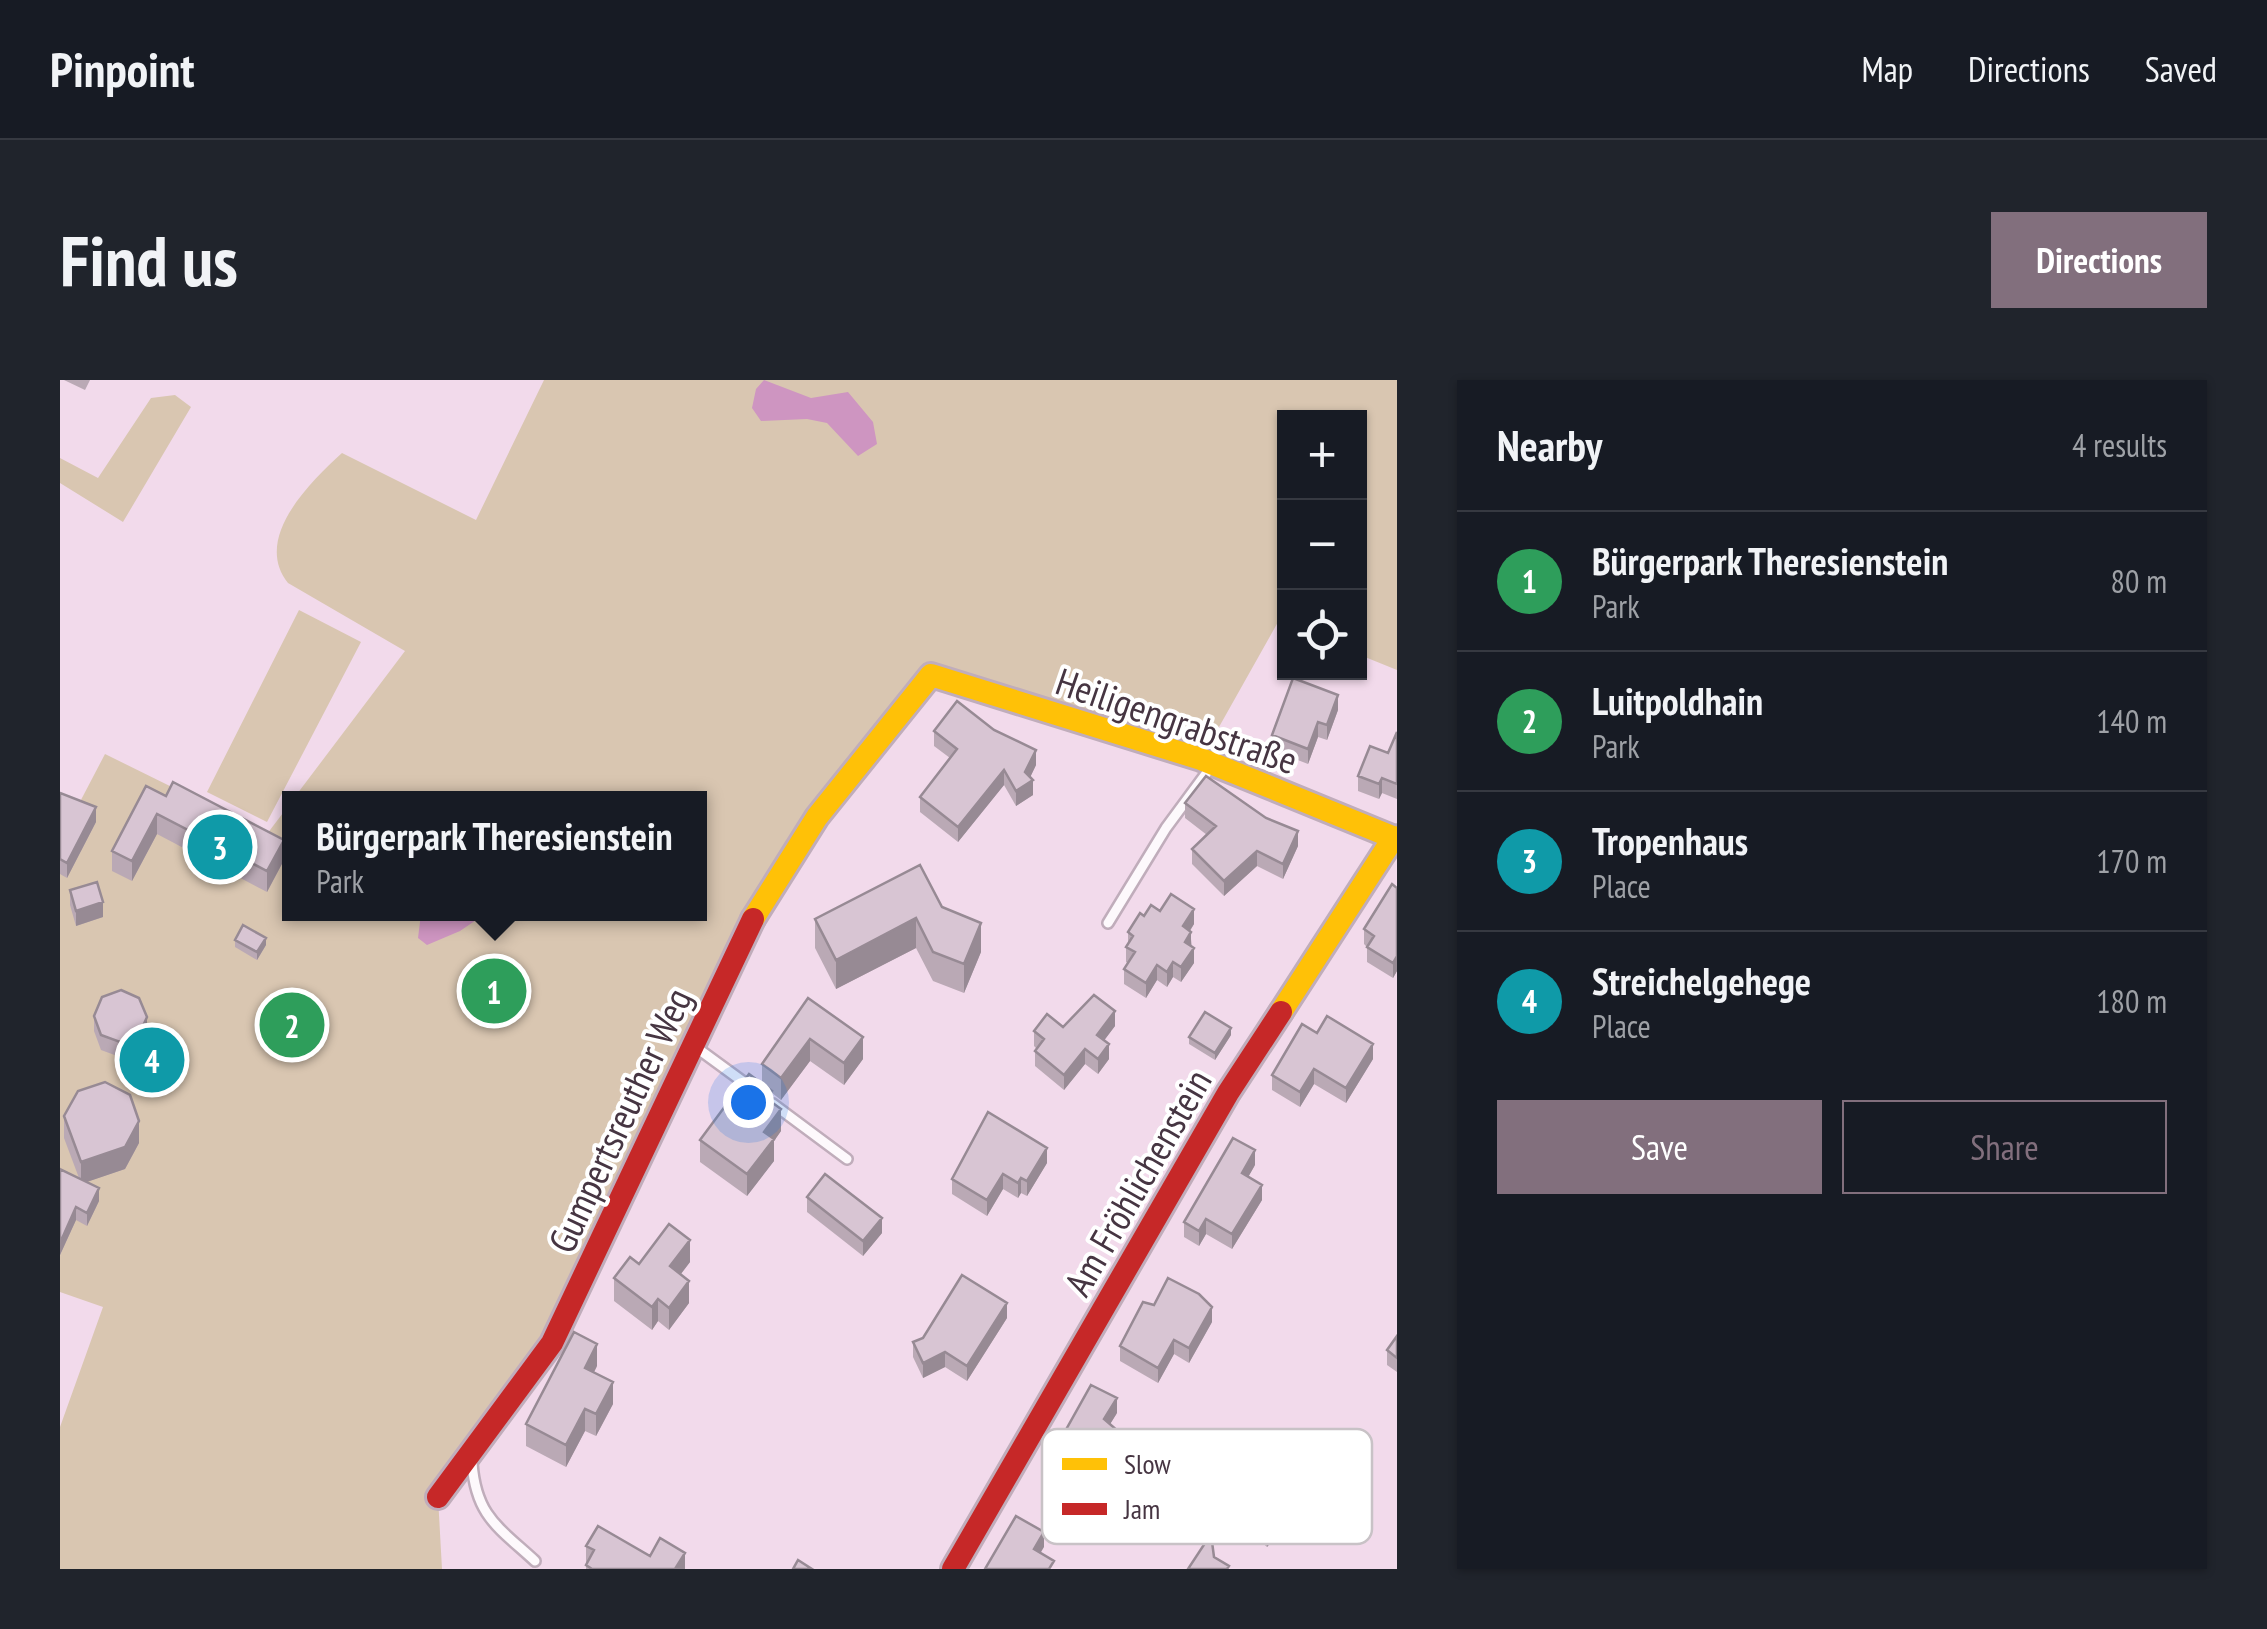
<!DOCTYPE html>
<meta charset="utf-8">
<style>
body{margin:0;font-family:"PT Sans Narrow",sans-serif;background:#20242c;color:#f1f3f6}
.controls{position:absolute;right:30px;top:30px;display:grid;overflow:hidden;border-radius:0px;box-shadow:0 2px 8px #0004}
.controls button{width:90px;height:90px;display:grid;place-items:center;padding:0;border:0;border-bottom:2px solid #363941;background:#171b24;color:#f1f3f6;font:50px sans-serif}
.you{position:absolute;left:688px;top:722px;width:35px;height:35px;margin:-25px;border:8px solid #fff;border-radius:50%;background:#1a73e8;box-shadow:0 0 0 15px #1a73e833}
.badge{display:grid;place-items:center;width:65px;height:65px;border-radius:50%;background:#826f7d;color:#fff;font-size:32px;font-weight:700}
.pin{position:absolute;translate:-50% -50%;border:5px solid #fff;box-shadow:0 2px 10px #0006}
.popup{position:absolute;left:222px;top:411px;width:425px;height:130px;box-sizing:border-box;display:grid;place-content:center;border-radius:0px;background:#171b24;filter:drop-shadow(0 2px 8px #0005);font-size:32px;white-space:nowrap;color:#9ea1a6}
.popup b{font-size:38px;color:#f1f3f6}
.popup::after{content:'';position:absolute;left:50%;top:100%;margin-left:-20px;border:20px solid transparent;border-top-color:#171b24}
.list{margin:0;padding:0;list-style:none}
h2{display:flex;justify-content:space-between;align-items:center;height:130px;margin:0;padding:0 40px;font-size:42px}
h2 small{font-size:32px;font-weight:400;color:#9ea1a6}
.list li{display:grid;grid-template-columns:65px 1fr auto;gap:30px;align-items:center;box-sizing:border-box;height:140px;padding:0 40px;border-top:2px solid #363941}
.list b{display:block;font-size:38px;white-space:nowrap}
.list p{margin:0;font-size:32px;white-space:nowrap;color:#9ea1a6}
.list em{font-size:32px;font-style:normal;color:#9ea1a6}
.actions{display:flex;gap:20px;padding:30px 40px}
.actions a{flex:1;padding:22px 0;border:2px solid #826f7d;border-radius:0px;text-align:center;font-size:35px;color:#826f7d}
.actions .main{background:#826f7d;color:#fff}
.icon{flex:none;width:55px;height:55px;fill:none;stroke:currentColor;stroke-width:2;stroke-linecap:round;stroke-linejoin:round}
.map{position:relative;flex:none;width:1337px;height:1189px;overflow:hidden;border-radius:0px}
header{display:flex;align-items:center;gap:60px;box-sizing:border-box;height:140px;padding:0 50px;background:#171b24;border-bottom:2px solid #363941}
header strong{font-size:48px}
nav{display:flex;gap:55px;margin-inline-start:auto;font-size:35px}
.intro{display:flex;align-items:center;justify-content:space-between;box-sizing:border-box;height:240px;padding:0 60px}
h1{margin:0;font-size:70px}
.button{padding:25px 45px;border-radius:0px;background:#826f7d;color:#fff;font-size:35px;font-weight:700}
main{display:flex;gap:60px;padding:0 60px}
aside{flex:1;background:#171b24;border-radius:0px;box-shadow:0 2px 8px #0004}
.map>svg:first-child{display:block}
</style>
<header>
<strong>Pinpoint</strong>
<nav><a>Map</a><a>Directions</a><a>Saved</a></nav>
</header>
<div class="intro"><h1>Find us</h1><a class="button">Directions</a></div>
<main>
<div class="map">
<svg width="1337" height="1189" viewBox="0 0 1337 1189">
<rect width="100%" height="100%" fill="#f2daeb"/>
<!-- green -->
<path fill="#d9c6b1" d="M484 0H1337V290L1300 275V38H1224V244L1218 242 1141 379 871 295 682 557 492 963 378 1117 382 1189H0V1047L43 927 0 912V460L45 374 207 454 229 425V534H639V418H234L345 271 228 203C193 159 248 104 282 73L416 140Z
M115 15 131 27 63 142 0 103V78L38 98 91 18Z
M239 230 301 262 207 442 147 412Z"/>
<!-- water -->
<path fill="#ce95c1" d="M704 0 751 18 788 12 813 42 817 64 798 76 767 43 747 39 701 41 692 28 696 9Z
M361 534H425L400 551 367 565 358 558Z"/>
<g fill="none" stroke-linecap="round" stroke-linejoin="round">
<!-- lane casing -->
<g stroke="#c0adbb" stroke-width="14">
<path id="lane" d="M1048 543 1106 448 1151 387
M637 668 693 709
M713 724 787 779
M412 1083C416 1136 438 1147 475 1181"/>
</g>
<!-- slow casing -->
<g stroke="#c0adbb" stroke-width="28">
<path id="slow" d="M693 539 757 437 871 295 1141 379 1337 459
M1221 632 1334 457"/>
</g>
<!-- jam casing -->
<g stroke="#c0adbb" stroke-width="28">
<path id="jam" d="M378 1117 492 963 693 539
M893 1189 1168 713 1221 632"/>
</g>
<!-- lane -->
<use href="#lane" stroke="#fdf9fc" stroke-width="9"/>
<!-- slow -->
<use href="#slow" stroke="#ffc107" stroke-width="22"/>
<!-- jam -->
<use href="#jam" stroke="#c62828" stroke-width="22"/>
</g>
<!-- wall -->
<path fill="#baa9b5" d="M4 0H30L25 10Z
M1278 330 1267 360 1258 357 1248 384 1212 370V355Z
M874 351 976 385 970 397 973 415 956 426 944 405 898 462 860 432V417L890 378 874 366Z
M1337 352V419L1322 413 1319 419 1298 411V396L1328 373Z
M86 406 224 480 207 512 97 454 72 501 52 491V471Z
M0 413 36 442 7 498 0 494Z
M1125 423 1238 466 1223 499 1197 486 1164 516 1132 484V469L1147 455 1125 438Z
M1337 508V591L1333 598 1307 582V567L1304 564V549Z
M10 510 43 537 16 546 10 525Z
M882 527 921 572 904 613 873 601 856 568 776 609 755 568V539Z
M1100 531 1134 544 1130 551 1134 583 1121 602 1113 597 1107 607 1097 600 1086 618 1064 604V589L1068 583 1066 582V567L1068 564V552L1084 536Z
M175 560 206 565 197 580 175 567Z
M748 618 803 679 784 705 750 681 721 720 712 713V722L721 751 714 761V781L687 816 640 782V760L702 704V684Z
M34 636 87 652 79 670 60 677 41 670 34 651Z
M1055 646 1044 660 1049 679 1038 694 1025 684 1004 710 975 686V671L977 669 974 666V651Z
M1257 653 1313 679 1286 723 1254 704 1240 727 1212 710V695Z
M1171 655 1155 680 1129 664V657Z
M4 736 79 763 65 789 26 802 39 821 27 846 16 840 0 875V789L19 798 4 758Z
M987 783 967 816 961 813 958 818 943 809 927 836 892 814V799Z
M1195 785 1188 797 1202 820 1172 869 1146 854 1139 866 1124 857V842Z
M747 817 822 853 803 876 747 832Z
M630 882 621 894 629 923 609 950 598 941 592 950 554 921V898L579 884Z
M947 938 907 1001 885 987 863 998 853 977V962L863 958Z
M1152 942 1129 983 1114 974 1098 1003 1060 981V966Z
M1337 956V992L1327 985V970Z
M537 986 534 992 553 1024 536 1056 525 1051 506 1087 466 1066V1044Z
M1057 1033 1050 1044 1066 1073 1046 1093 1035 1082 1013 1120 984 1104V1089Z
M1175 1123 1236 1134 1207 1167 1175 1138Z
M526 1166 590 1176 625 1189H526Z"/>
<!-- shaded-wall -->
<path fill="#978a94" d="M1278 315V330L1267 360V345Z
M1258 342V357L1248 384V369Z
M976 370V385L967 404 973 400V415L956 426V411Z
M944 390V405L898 462V447Z
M1322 398V413L1319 419V404Z
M36 427V442L7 498V483Z
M97 434V454L72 501V481Z
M1238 451V466L1223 499V484Z
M224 460V480L207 512V491Z
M1197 471V486L1164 516V501Z
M43 522V537L16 546V531Z
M1134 529V544L1123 561V546Z
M856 538V568L776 609V580Z
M921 543V572L904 613V584Z
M1131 552V567L1125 562Z
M206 558V565L197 580V572Z
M1134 568V583L1121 602V587Z
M1337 576V591L1333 598V583Z
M1113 582V597L1107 607V592Z
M1097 585V600L1086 618V603Z
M1055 631V646L1037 670V655Z
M87 637V652L79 670 60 677V662Z
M1171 648V655L1155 680V673Z
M803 657V679L784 705V683Z
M750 659V681L721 720V698Z
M1049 664V679L1038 694V679Z
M1313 664V679L1286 723V708Z
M1025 669V684L1004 710V695Z
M1254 689V704L1240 727V712Z
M721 729V751L714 761V781L687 816V794L704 752Z
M79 741V763L65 789 21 804V782Z
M987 768V783L967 816V801Z
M1195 770V785L1182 808V793Z
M943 794V809L927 836V820Z
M961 798V813L958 818V803Z
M1202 805V820L1172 869V854Z
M39 808V821L27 846V833Z
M16 827V840L0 875V863Z
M822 838V853L803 876V861Z
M1146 839V854L1139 866V851Z
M630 860V882L610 908V886Z
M629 901V923L609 950V928Z
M598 919V941L592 950V927Z
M947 923V938L907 1001V986Z
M1152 927V942L1129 983V968Z
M1114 960V974L1098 1003V988Z
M537 964V986L525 1010V988Z
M885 972V987L863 998V983Z
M553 1002V1024L536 1056V1034Z
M1057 1018V1033L1044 1054V1039Z
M525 1029V1051L506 1087V1065Z
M1066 1058V1073L1046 1093V1078Z
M1035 1067V1082L1013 1120V1105Z
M1236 1119V1134L1207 1167V1152Z
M984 1152V1167L974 1184V1169Z
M625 1173V1189H615Z"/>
<!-- building -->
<path fill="#d8c5d3" stroke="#978a94" stroke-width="2.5" d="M1233 298 1278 315 1267 345 1258 342 1248 369 1212 355Z
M897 321 934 350 976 370 965 392 973 400 956 411 944 390 898 447 860 417 897 369 874 351Z
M1337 352V404L1322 398 1319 404 1298 396 1310 366 1328 373Z
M1146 396 1206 438 1238 451 1223 484 1197 471 1164 501 1132 469 1156 446 1125 423Z
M113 402 224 460 207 491 97 434 72 481 52 471 86 406 106 416Z
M0 413 36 427 7 483 0 479Z
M860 485 882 527 921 543 904 584 873 572 856 538 776 580 755 539Z
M37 502 43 522 16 531 10 510Z
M1332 504 1337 508V576L1333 583 1307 567 1314 556 1304 549Z
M1111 514 1134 529 1123 546 1131 552 1125 562 1134 568 1121 587 1113 582 1107 592 1097 585 1086 603 1064 589 1075 572 1066 567 1073 556 1068 552 1080 533 1084 536 1091 525 1100 531Z
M183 545 206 558 197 572 175 560Z
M61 610 79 618 87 637 79 655 60 662 41 655 34 636 42 617Z
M1034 615 1055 631 1037 655 1049 664 1038 679 1025 669 1004 695 975 671 984 659 974 651 987 634 1003 647Z
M748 618 803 657 784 683 750 659 721 698 702 684Z
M1145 632 1171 648 1155 673 1129 657Z
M1267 636 1313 664 1286 708 1254 689 1240 712 1212 695 1242 644 1257 653Z
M689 694 712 711 706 718 721 729 704 752 714 759 687 794 640 760Z
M45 702 70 715 79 741 65 767 21 782 4 736 18 711Z
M928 732 987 768 967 801 961 798 958 803 943 794 927 820 892 799Z
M1173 758 1195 770 1182 793 1202 805 1172 854 1146 839 1139 851 1124 842Z
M0 789 39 808 27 833 16 827 0 863Z
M765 794 822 838 803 861 747 817Z
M609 844 630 860 610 886 629 901 609 928 598 919 592 927 554 898 570 877 579 884Z
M902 895 947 923 907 986 885 972 863 983 853 962 863 958Z
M1108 898 1139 914 1152 927 1129 968 1114 960 1098 988 1060 966 1083 922 1094 925Z
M514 952 537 964 525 988 553 1002 536 1034 525 1029 506 1065 466 1044Z
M1337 956V978L1327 970Z
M1031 1005 1057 1018 1044 1039 1066 1058 1046 1078 1035 1067 1013 1105 984 1089Z
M1204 1090 1236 1119 1207 1152 1175 1123Z
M956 1136 984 1152 974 1169 994 1181 989 1189H925Z
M538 1146 590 1176 600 1158 625 1173 615 1189H532L526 1185 534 1170 526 1166Z
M1151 1154 1154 1177 1169 1186 1167 1189H1128Z
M738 1180 752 1189H733Z"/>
<g text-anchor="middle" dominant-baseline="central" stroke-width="8" stroke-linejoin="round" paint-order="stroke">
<!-- street labels -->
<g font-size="38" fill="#463542" stroke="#fff">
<text transform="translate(1117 340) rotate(19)">Heiligengrabstraße</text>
<text transform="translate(559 740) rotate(-65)">Gumpertsreuther Weg</text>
<text transform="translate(1077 802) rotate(-60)">Am Fröhlichenstein</text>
</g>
</g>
<!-- legend -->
<rect x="982" y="1049" width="330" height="115" rx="15" fill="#fff" stroke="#c8c2c6" stroke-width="2.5"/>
<rect x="1002" y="1078" width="45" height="12" fill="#ffc107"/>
<rect x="1002" y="1123" width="45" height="12" fill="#c62828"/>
<g font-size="28" fill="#463542">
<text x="1064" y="1094">Slow</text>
<text x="1064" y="1139">Jam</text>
</g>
</svg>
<div class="controls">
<button>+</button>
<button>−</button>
<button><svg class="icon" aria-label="locate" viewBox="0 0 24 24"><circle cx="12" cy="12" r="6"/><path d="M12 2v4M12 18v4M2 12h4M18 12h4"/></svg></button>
</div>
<div class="you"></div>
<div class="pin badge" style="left:434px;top:611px;background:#2e9e5b">1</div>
<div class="popup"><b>Bürgerpark Theresienstein</b>Park</div>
<div class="pin badge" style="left:232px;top:645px;background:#2e9e5b">2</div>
<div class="pin badge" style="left:160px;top:467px;background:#0f9aa8">3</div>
<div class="pin badge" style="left:92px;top:680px;background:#0f9aa8">4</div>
</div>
<aside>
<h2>Nearby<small>4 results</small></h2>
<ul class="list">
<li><span class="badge" style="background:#2e9e5b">1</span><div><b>Bürgerpark Theresienstein</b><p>Park</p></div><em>80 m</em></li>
<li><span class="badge" style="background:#2e9e5b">2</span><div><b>Luitpoldhain</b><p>Park</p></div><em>140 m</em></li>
<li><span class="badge" style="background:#0f9aa8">3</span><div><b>Tropenhaus</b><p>Place</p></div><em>170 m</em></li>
<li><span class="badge" style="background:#0f9aa8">4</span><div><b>Streichelgehege</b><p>Place</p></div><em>180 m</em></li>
</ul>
<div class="actions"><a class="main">Save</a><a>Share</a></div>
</aside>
</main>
